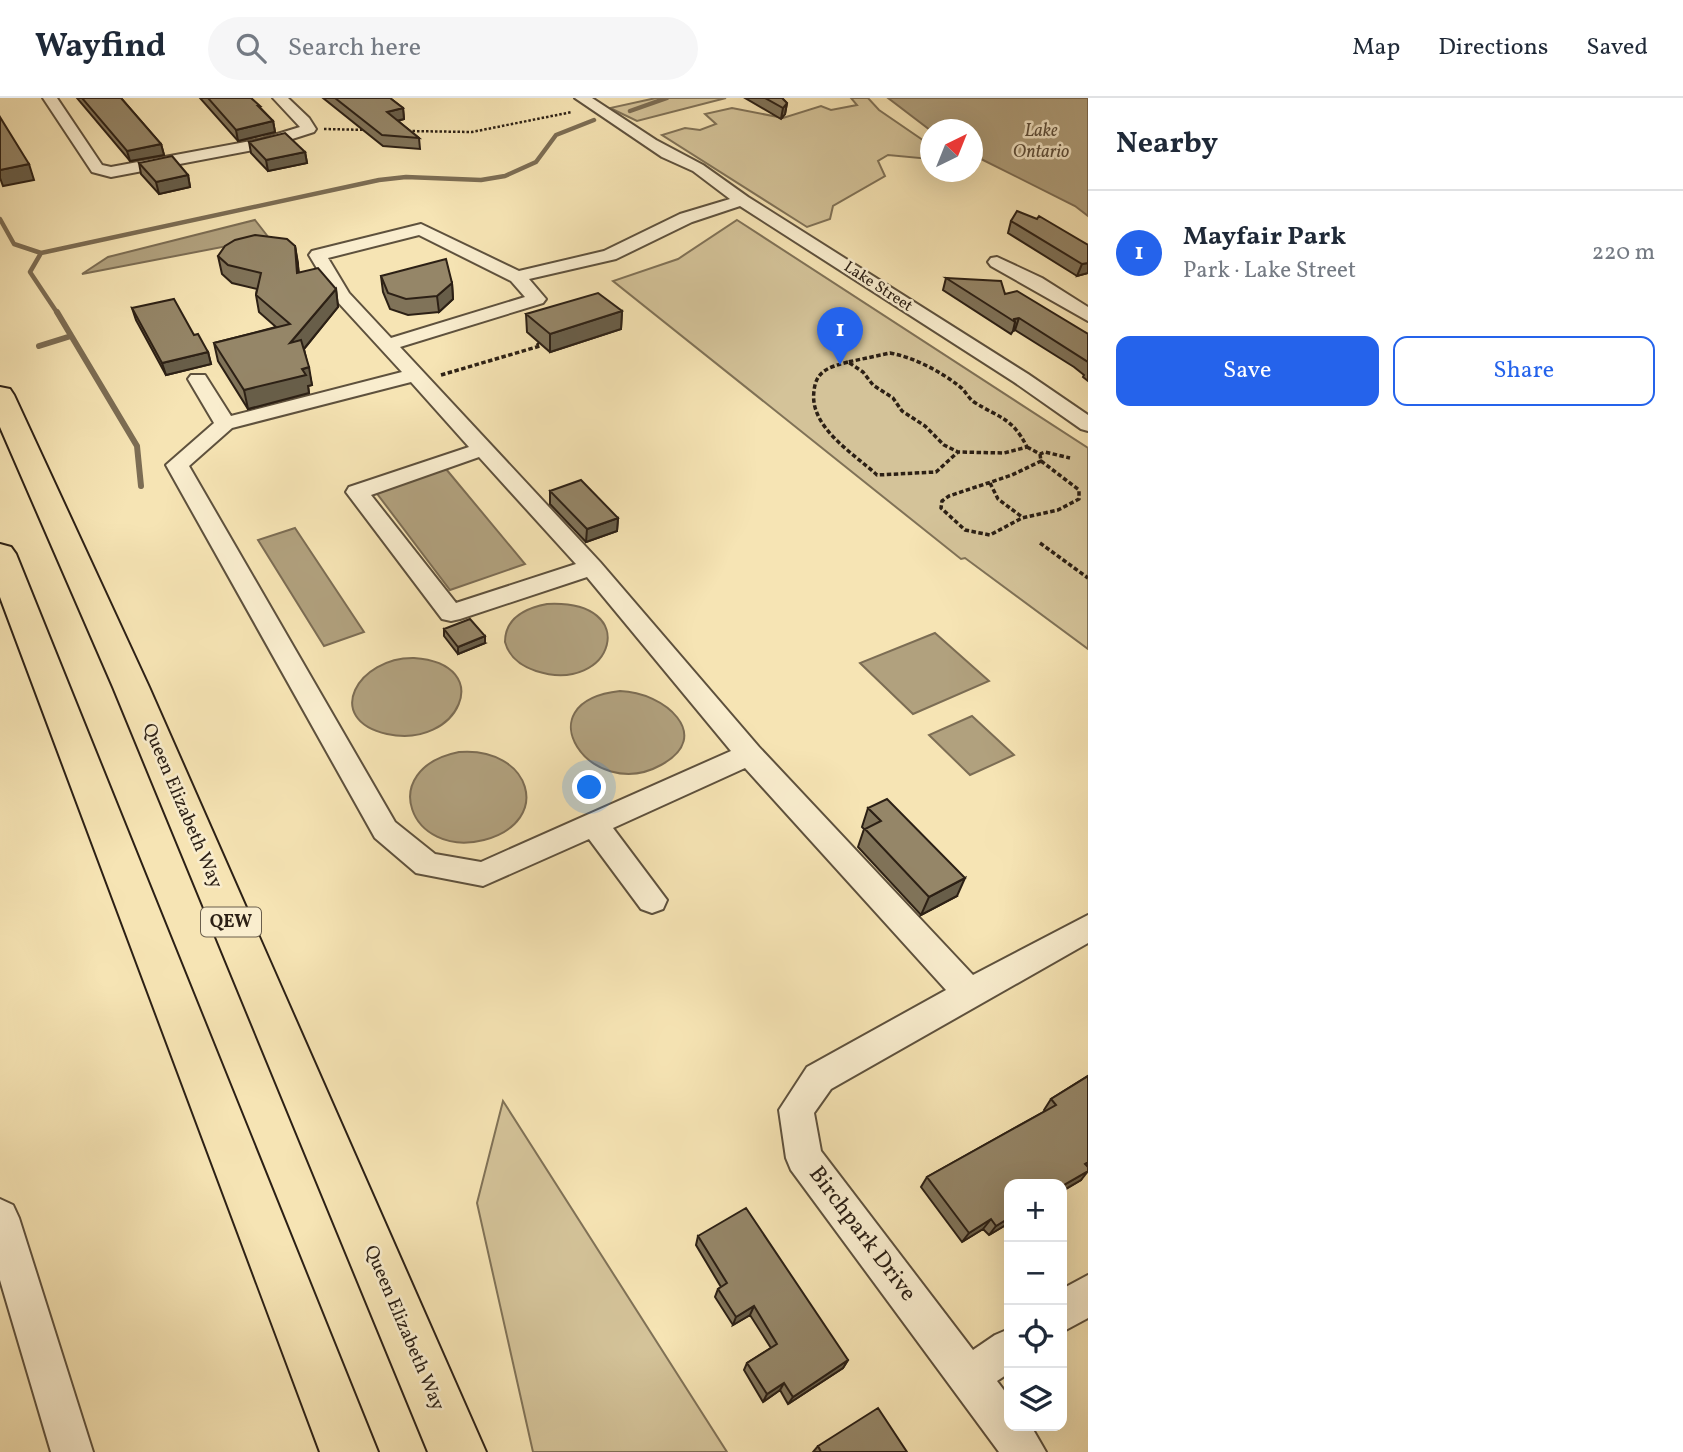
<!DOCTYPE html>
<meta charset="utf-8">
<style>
body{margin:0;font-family:Vollkorn,serif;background:#f6f6f7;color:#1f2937}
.controls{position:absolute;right:21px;bottom:21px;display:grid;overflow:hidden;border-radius:14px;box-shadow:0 7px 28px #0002}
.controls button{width:63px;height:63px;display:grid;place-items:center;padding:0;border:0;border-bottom:2px solid #e0e1e3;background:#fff;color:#1f2937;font:35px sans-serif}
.compass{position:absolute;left:920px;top:21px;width:63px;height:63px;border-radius:50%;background:#fff;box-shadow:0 7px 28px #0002;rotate:43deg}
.you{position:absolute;left:590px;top:690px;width:24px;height:24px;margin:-18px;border:5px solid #fff;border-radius:50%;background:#1a73e8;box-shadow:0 0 0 10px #1a73e833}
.badge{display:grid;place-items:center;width:46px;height:46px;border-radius:50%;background:#2563eb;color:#fff;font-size:23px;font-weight:700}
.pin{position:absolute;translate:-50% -58px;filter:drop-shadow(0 2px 4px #0008)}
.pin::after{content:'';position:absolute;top:37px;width:24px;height:21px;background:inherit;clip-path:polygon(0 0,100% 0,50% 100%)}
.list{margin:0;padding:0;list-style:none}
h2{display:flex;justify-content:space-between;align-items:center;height:91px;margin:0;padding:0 28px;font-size:30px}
h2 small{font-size:23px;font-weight:400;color:#747a83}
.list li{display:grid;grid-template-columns:46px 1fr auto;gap:21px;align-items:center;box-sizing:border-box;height:126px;padding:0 28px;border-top:2px solid #e0e1e3}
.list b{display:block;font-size:26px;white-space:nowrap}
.list p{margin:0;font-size:23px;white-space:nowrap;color:#747a83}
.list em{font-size:23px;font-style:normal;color:#747a83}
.actions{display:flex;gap:14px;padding:21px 28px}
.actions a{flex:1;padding:16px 0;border:2px solid #2563eb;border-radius:14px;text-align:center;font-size:24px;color:#2563eb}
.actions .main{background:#2563eb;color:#fff}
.icon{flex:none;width:38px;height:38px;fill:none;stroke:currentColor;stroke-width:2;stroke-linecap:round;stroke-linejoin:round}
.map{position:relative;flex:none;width:1088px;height:1354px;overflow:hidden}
header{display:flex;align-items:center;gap:42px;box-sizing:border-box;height:98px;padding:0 35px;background:#fff;border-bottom:2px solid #e0e1e3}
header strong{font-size:33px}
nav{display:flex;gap:38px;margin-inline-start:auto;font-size:24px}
.search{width:490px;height:63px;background:#f6f6f7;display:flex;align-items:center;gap:18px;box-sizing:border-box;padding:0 24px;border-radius:38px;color:#747a83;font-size:26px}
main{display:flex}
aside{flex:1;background:#fff}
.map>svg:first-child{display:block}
</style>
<header>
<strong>Wayfind</strong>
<div class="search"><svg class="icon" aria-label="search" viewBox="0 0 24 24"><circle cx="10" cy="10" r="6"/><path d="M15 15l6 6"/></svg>Search here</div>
<nav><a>Map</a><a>Directions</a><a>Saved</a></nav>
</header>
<main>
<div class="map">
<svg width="1088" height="1354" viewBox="0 0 1088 1354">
<rect width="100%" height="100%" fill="#f6e4b4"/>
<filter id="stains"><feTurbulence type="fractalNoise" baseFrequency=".00286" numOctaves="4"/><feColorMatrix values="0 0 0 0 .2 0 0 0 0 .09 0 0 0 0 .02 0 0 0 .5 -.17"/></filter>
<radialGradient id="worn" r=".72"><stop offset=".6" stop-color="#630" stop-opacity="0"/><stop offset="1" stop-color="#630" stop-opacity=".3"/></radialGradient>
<!-- green -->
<path fill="#d4c399" stroke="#807257" stroke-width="2" d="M656 0H726L637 23 610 10Z
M851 0H868L879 12 930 47V61L888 57 878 63 885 78 833 108 830 121 807 129 662 37 685 30 700 32 716 26 705 16 732 10 783 20 821 8 831 12 857 7Z
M737 122 1088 350V551L965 460 961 461 613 183 678 161Z
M503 1003 727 1354H533L477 1105Z"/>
<!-- water -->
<path fill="#b1a17e" stroke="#7c6d54" stroke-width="2" d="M888 0H1088V118L1075 108 973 57 972 32H930Z
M255 122 269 140 82 176 108 159Z
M446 371 525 466 450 492 375 393Z
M295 430 364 534 324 548 258 442Z
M547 506C644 501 613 598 536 573 521 568 509 559 505 544 505 520 526 510 547 506Z
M935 535 989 583 913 616 860 565Z
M414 560C498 566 458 652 387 636 322 621 358 559 414 560Z
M620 593C664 594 715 638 661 667 591 706 521 604 620 593Z
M972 618 1014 657 970 677 929 637Z
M459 654C530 648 555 723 484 742 410 761 375 671 459 654Z"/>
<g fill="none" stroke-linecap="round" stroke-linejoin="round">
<!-- stream-far1 -->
<path stroke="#7c6d54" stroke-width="4.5" d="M630 13 667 0
M0 121 14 146 41 155 379 82 406 79 481 82 505 78 536 64 556 37 594 22
M41 155 30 174 58 216"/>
<!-- stream -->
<path stroke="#7c6d54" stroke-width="6" d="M57 214 137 348 141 388
M39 248 71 238"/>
<!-- minor casing -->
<g stroke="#5e513d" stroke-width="4">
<path id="minor" d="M43 0H57L102 67 111 69 261 41 300 29 273 0H288L309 20 316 31 314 34 264 50 111 79 92 74Z
M575 0H592L656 42 703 67 748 99 1028 276 1088 317V333L1081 331 1014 284 740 108 692 124 616 161 529 181 546 201 543 205 400 249 600 464 759 649 973 877 1088 817V845L831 991 814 1015 821 1053 973 1252 995 1237 1009 1231V1275L997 1283 1009 1299V1328H1031L1046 1354H999L791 1072 786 1060 779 1012 807 969 946 892 745 670 613 730 667 802 663 811 652 815 641 811 589 741 483 788 416 775 375 740 166 367 214 325 188 281 191 277H205L231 318 402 274 336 202 309 157 312 153 421 126 519 173 604 153 680 116 730 101 693 73 662 59ZM419 137 511 183 525 199 391 240 349 195 328 160ZM411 284 469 349 349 389 346 394 442 521 451 523 460 521 587 479 731 653 481 764 435 756 395 724 189 368 232 330ZM479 359 576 466 456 505 371 397Z
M997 159 1042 180 1088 209V223L991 168 988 164 991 160Z
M0 1101 13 1107 19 1120 93 1354H51L0 1182Z
M1088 1177V1220L1062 1234V1191Z"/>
</g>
<!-- highway casing -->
<g stroke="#2c2015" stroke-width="4">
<path id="highway" d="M0 289 10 291 14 297 149 589 486 1354H428L113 589 0 329Z
M0 446 11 449 16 456 378 1354H320L0 499Z"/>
</g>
<!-- path-far1 -->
<path stroke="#2c2015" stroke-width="2.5" stroke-dasharray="2.5 2" stroke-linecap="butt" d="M324 31 368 32
M408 33 472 34 572 14"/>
<!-- path -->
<path stroke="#2c2015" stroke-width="3.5" stroke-dasharray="4.5 2.5" stroke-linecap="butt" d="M890 255C913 259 940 273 959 288 965 292 968 300 974 304 999 320 1012 319 1027 349L1004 355 958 354 944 347 925 328 902 313 893 300 873 287 863 274 848 264Z
M848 264C830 269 816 272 814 293 809 329 853 355 877 377L936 374 958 354
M441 277 540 248 537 245
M1027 349 1040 356 1045 354 1070 360
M1040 356 1041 363
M1041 363 1079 392V401L1058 412 1022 420 990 437 965 432 941 410 942 403 949 398 1012 377Z
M990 385 998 401 1022 419
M1040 445 1088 480"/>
<!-- minor -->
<use href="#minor" fill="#f9edce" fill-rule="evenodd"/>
<!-- highway -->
<use href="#highway" fill="#f6e4b4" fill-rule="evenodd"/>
</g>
<!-- wall -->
<path fill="#807359" stroke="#2c2015" stroke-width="2" d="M77 0H121L161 46 164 57 130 63Z
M200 0H251L273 23 275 34 238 43Z
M323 0H390L403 10 404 21 398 23 419 40 420 51 383 48Z
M745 0H782L787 5 785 16 781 21Z
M249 44 305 54 307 65 268 73 251 55Z
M139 65 188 77 190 89 159 96 141 76Z
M1011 123 1088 147V175L1077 178 1008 135Z
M295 148 299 175 336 191 338 209 304 251 312 287 308 288 309 295 248 311 218 263 214 245 276 229 259 214 256 197 257 191 232 185 222 176 218 158Z
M381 178 452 185 453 201 439 214 408 217 390 211 383 194Z
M946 180 1005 196 1088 236V283L1083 279 1084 277 1074 269 1015 232 1013 233 1011 236 943 192Z
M132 210 194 237 208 254 211 266 166 277 136 222Z
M622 213 621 231 550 254 527 234 526 216Z
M550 393 618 420 617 433 586 444 550 406Z
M444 531 485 545 458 556 444 538Z
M868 710 957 798 921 817 858 749 864 731 862 729Z
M1088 978V1068L1081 1082 989 1137 983 1131 962 1144 921 1089 927 1079 1045 1013 1044 1012 1051 1001Z
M698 1138 848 1262 843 1270 788 1306 780 1292 763 1304 744 1272 747 1265 771 1250 750 1217 733 1227 715 1199 718 1191 721 1189 696 1147Z
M818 1348 907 1354H813Z"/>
<!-- shaded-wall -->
<path fill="#685e49" stroke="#2c2015" stroke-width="2" d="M787 5 785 16 781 21 783 10Z
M403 10 404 21 388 25 387 14Z
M273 23 275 34 238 43 236 32Z
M161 46 164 57 130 63 127 53Z
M305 54 307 65 268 73 266 62Z
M29 66 34 82 3 88 0 80V72Z
M188 77 190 89 159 96 156 84Z
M295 148 298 165 299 193 297 175Z
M1088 165V175L1077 178 1082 166Z
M452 185 453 201 439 214 437 198Z
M336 191 338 209 294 263 290 245Z
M622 213 621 231 550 254V236Z
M1019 220 1015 232 1013 233 1015 224 1014 221Z
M208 254 211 266 166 277 162 265Z
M309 269 312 287 308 288 309 295 248 311 244 292Z
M618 420 617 433 586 444 587 431Z
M485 538V545L458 556V549Z
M965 780 957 798 921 817 929 799Z
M1088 1073 1081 1082 1062 1093V1088Z
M1009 1120V1125L989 1137 996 1128Z
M991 1121 983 1131 962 1144 969 1135Z
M754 1208 750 1217 733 1227 736 1219Z
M848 1262 843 1270 788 1306 793 1299Z
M784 1285 780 1292 763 1304 767 1296Z"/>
<!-- building -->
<path fill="#958668" stroke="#2c2015" stroke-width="2" d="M82 0H121L161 46 127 53Z
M208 0H251L260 8H258L273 23 236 32Z
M335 0H390L403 10 387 14 419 40 382 37Z
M765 0H782L787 5 783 10Z
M0 19 29 66 0 72Z
M285 35 305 54 266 62 249 44Z
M172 58 188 77 156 84 139 65Z
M1017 113 1037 121 1039 118 1088 147V165L1082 166 1011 123Z
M255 137 287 141 295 148 297 175 318 170 336 191 290 245 301 242 309 269 302 271 306 277 244 292 214 245 290 226 256 197 261 175 228 167 218 158 225 148 235 142Z
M446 161 452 185 437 198 406 201 388 195 381 178Z
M946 180 1001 183 1005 196 1017 193 1088 236V264L1019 220 1014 221 1015 224Z
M598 195 622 213 550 236 526 216Z
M174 201 194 237 198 236 208 254 162 265 132 210Z
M581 382 618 420 587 431 550 393Z
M470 521 485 538 458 549 444 531Z
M887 701 965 780 929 799 865 731 881 723 868 710Z
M1088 978V1064L1085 1066 1088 1069V1073L1062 1088V1086H1009V1120L996 1128 991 1121 969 1135 927 1079 1056 1007 1051 1001Z
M746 1110 848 1262 793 1299 784 1285 767 1296 747 1265 777 1246 754 1208 736 1219 718 1191 727 1185 698 1138Z
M878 1310 907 1354H821L818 1348Z"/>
<g text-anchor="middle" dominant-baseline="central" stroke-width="5" stroke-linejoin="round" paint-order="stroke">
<!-- far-street labels -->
<g font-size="16" fill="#2c2015" stroke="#f9edce">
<text transform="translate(878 189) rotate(33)">Lake Street</text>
</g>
<!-- far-water labels -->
<g font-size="18" font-style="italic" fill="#5b4d3a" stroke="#f9edce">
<text x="1041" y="33">Lake<tspan x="1041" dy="21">Ontario</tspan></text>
</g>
<!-- shield labels -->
<rect fill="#f9edce" stroke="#6a5e4c" stroke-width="2" x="201" y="809.5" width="60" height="29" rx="5"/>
<g font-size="18" font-weight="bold" fill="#2c2015">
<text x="231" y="824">QEW</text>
</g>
<!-- street labels -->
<g font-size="19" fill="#2c2015" stroke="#f9edce">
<text transform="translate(182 708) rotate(67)">Queen Elizabeth Way</text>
<text transform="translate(404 1230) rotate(67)">Queen Elizabeth Way</text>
</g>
<!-- near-street labels -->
<g font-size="23" fill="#2c2015" stroke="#f9edce">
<text transform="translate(862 1136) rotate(53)">Birchpark Drive</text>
</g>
</g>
<rect width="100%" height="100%" filter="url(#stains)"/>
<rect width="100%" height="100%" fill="url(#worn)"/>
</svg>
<div class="controls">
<button>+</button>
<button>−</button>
<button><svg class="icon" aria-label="locate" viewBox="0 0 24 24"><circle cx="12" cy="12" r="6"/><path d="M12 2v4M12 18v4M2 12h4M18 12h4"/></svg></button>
<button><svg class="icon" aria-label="layers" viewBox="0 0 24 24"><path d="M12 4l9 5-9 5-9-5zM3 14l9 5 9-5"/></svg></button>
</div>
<svg class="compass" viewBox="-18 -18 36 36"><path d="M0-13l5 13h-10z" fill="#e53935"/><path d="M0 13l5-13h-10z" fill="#747a83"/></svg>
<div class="you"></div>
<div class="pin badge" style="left:840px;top:267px">1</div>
</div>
<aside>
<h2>Nearby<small></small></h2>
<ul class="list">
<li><span class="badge">1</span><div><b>Mayfair Park</b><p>Park · Lake Street</p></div><em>220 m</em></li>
</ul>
<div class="actions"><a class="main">Save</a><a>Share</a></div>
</aside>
</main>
